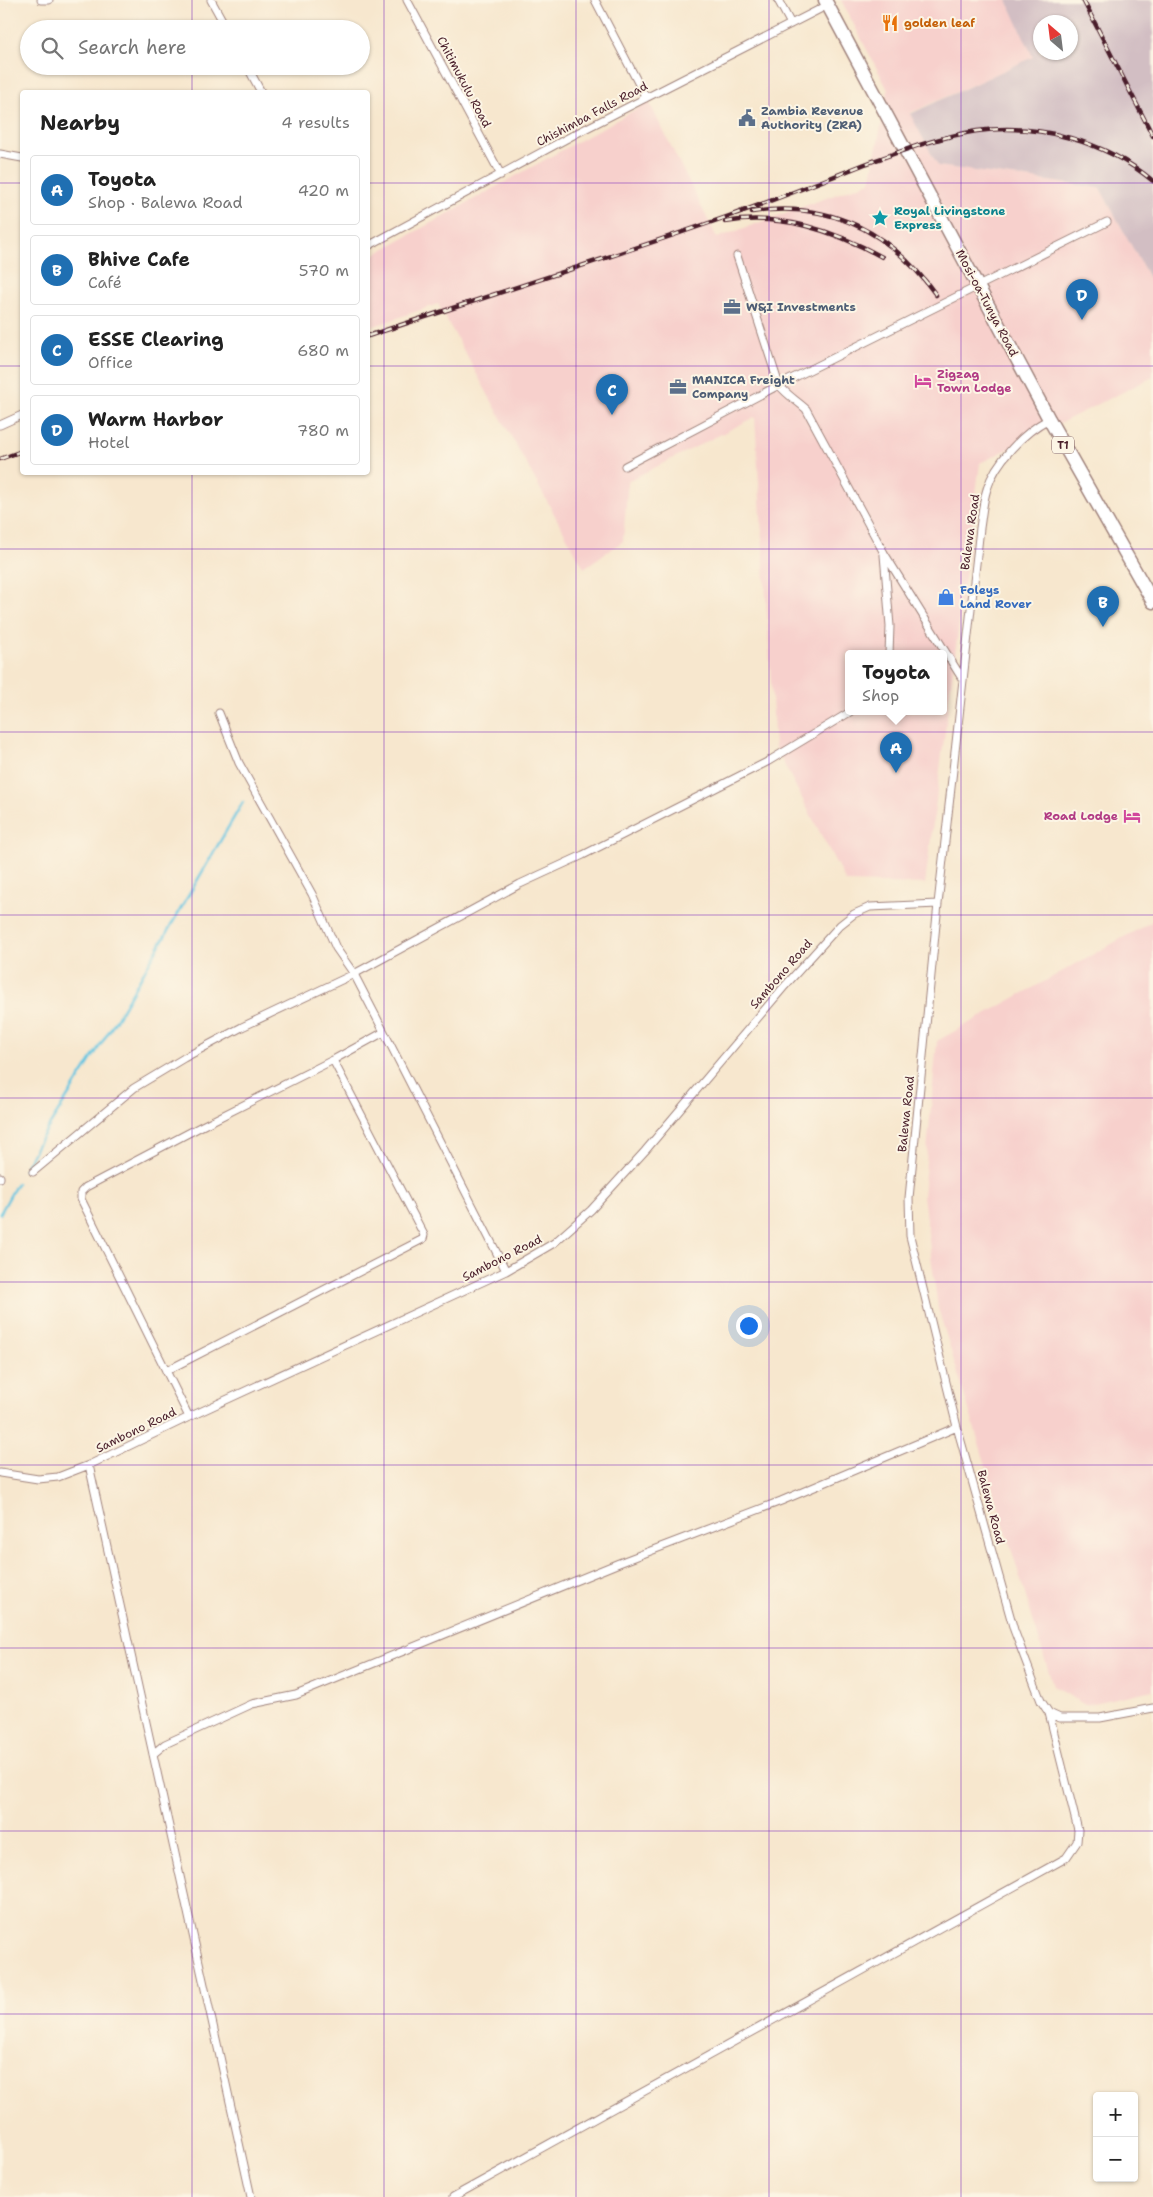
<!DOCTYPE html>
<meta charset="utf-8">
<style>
body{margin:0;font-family:"Shantell Sans",sans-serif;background:#f2f2f2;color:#222}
.controls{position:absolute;right:15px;bottom:15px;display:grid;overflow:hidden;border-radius:5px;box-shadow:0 1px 4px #0004}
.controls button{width:45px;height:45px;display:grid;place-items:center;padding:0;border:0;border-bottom:1px solid #e0e0e0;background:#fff;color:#222;font:25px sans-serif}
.compass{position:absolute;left:1033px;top:15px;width:45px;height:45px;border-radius:50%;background:#fff;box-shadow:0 1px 4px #0004;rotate:332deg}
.you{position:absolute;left:748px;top:1325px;width:18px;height:18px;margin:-12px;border:4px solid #fff;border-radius:50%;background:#1a73e8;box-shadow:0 0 0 8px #1a73e833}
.badge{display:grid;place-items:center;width:32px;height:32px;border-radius:50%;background:#1f6fb2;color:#fff;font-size:16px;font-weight:700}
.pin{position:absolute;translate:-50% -41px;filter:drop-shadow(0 1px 2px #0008)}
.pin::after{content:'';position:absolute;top:26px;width:18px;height:15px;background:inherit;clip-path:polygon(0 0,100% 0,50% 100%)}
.popup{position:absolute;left:845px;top:650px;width:102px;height:65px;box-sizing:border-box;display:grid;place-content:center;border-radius:5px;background:#fff;filter:drop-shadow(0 1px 4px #0005);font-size:16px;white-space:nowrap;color:#767676}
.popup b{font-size:19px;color:#222}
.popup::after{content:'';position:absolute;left:50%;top:100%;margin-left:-10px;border:10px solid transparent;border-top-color:#fff}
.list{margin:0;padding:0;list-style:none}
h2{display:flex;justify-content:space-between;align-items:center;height:65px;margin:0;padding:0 20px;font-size:21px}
h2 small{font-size:16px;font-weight:400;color:#767676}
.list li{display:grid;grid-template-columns:32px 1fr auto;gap:15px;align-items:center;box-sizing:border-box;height:70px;margin:0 10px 10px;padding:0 10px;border:1px solid #e0e0e0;border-radius:5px}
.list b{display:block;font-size:19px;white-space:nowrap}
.list p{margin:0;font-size:16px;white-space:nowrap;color:#767676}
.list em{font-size:16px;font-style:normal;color:#767676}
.icon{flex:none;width:28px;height:28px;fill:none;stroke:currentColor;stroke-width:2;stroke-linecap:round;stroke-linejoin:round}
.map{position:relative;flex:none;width:1153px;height:2197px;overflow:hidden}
.search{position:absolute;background:#fff;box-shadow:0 1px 4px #0004;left:20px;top:20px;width:350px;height:55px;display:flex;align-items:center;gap:12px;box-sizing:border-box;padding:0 18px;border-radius:28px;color:#767676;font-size:19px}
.panel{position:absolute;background:#fff;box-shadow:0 1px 4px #0004;left:20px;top:90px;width:350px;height:385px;border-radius:5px}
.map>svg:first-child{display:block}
</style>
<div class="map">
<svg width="1153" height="2197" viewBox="0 0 1153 2197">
<rect width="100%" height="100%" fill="#fcf5e5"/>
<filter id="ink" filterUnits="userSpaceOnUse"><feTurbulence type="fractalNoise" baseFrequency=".02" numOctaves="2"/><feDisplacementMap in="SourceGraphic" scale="10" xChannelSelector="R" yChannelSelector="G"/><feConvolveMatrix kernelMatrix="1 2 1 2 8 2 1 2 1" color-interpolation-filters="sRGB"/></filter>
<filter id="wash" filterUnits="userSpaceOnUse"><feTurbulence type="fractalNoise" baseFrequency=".0096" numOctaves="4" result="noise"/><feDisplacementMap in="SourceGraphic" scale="20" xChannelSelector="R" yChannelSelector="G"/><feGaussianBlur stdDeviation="1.12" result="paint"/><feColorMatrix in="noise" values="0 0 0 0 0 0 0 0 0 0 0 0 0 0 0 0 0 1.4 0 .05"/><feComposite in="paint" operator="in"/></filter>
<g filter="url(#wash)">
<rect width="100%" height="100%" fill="#f7e7ce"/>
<!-- built -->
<path fill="#f7d0cc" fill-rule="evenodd" d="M841 0H1007L1034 57 910 113 938 166 1100 188 1153 285V377L980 463 925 884 846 882 775 747 755 417 628 481 623 541 584 568 438 304 368 328V258L649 102 717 238 870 182 888 90ZM848 654H944V712H848Z
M1153 921V1690L1085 1705 1053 1686 938 1308 923 1196 937 1041Z"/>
<!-- industrial -->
<path fill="#d2bec3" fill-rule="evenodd" d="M1007 0H1153V285L1100 188 938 166 910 114 1033 57ZM1040 22H1070V52H1040Z"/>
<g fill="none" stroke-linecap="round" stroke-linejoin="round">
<!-- stream -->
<path stroke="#63c5e1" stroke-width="2.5" d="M24 1170 39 1142 113 1025 243 802
M0 1214 17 1183"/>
</g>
</g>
<g filter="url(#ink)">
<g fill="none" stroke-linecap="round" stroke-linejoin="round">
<!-- street casing -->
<g stroke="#a0837c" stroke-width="9">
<path id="street" d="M41 0H49
M211 0 227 29
M407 0 501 175
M595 0 646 98
M778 0 791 24
M247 66 261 92
M0 154 22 158
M368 246 579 132 828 5
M737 256 779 385C787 395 796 400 806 409L884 553 963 680
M1049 419C1024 432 995 462 987 489 983 501 982 515 980 528L938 904 909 1198 910 1236 957 1427 1014 1630 1041 1701 1049 1713 1060 1718H1100L1153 1708
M0 425 22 415
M625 466 779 385 1107 222
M884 555 890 626 889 654
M219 713 239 763 312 894 336 948 354 974 384 1032 506 1271
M33 1172 134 1088 184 1058 242 1027 354 974 520 884 583 855 767 762 850 712
M0 1178V1177
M166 1371 423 1239 424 1235 333 1060
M189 1417 81 1199V1192L86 1187 200 1127 333 1060 384 1032
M89 1465 251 2197
M0 1473 38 1479 58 1477 89 1465 189 1417 506 1271 554 1243 591 1210 645 1151 783 988 840 925 854 914 870 907 938 904
M153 1754 165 1744 252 1704 296 1695 619 1563 781 1501 957 1427
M453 2197 1066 1858 1077 1842 1078 1830 1049 1713"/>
</g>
<!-- highway casing -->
<g stroke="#a0837c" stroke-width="15">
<path id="highway" d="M825 0 1049 419 1153 602"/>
</g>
<!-- street -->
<use href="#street" stroke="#fff" stroke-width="7"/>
<!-- highway -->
<use href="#highway" stroke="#fff" stroke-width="12"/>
<!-- rail casing -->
<g stroke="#4a1f2b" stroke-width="4.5">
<path id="rail" d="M1083 0 1153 136
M752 212C830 200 891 232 936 295
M725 222C781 213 833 230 882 257
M368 336C488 296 609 258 729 216 774 200 820 182 865 164 902 151 938 137 977 131 1039 123 1105 141 1153 181
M0 459 22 451"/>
</g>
<!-- rail -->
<use href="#rail" stroke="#fcf5e5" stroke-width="2.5" stroke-dasharray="8" stroke-linecap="butt"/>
</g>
</g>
<!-- grid -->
<path fill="none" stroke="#7b2cbf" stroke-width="1" stroke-opacity="0.55" d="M192 0V29M384 0V2197M576 0V2197M769 0V2197M961 0V2197M192 66V92M0 183H22M368 183H1153M0 366H22M368 366H1153M192 472V2197M0 549H1153M0 732H1153M0 915H1153M0 1098H1153M0 1282H1153M0 1465H1153M0 1648H1153M0 1831H1153M0 2014H1153"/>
<!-- icons -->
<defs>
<g id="restaurant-bare" transform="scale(1.35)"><path d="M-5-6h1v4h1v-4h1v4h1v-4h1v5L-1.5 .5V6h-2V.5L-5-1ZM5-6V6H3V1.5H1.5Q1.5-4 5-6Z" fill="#e8710a" stroke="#fcf5e5" stroke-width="2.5" paint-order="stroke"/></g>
<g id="civic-bare" transform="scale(1.35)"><path d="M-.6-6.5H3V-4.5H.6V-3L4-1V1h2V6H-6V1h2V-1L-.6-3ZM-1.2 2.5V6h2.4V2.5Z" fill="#5c6f8a" stroke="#fcf5e5" stroke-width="2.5" paint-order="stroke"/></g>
<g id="sight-bare" transform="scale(1.35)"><path d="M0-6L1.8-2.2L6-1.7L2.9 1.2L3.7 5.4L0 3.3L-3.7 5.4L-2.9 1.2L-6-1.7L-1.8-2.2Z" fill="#0f9aa8" stroke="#fcf5e5" stroke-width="2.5" paint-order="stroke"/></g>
<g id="office-bare" transform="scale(1.35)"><path d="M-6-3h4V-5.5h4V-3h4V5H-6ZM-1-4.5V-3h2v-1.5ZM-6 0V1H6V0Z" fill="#5c6f8a" stroke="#fcf5e5" stroke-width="2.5" paint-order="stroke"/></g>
<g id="hotel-bare" transform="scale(1.35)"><path d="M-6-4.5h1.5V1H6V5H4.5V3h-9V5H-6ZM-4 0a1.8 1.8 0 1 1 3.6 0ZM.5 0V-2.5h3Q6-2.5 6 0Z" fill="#d1479c" stroke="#fcf5e5" stroke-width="2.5" paint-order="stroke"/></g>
<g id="shop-bare" transform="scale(1.35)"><path d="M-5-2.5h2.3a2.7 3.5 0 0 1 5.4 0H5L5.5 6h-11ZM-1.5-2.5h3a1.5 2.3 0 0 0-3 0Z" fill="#3f7fe0" stroke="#fcf5e5" stroke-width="2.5" paint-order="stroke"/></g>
</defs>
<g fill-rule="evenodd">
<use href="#restaurant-bare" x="890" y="23"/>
<use href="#civic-bare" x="747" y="118"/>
<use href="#sight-bare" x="880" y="218"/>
<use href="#office-bare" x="732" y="307"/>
<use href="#hotel-bare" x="923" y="381"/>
<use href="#office-bare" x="678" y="387"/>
<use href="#shop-bare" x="946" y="597"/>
<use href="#hotel-bare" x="1132" y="816"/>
</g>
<g text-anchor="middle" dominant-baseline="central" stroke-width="4" stroke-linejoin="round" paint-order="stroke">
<!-- shield labels -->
<rect fill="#fcf5e5" stroke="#7f5f63" stroke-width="1" x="1052" y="436.5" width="22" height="17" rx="4"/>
<g font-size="11" font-weight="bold" fill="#4a1f2b">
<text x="1063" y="445">T1</text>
</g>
<!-- food labels -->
<g font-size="12" font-weight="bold" fill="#c56008" stroke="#fcf5e5" text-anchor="start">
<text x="904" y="23">golden leaf</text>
</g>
<!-- street labels -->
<g font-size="12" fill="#4a1f2b" stroke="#fcf5e5">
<text transform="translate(464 82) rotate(62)">Chitimukulu Road</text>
<text transform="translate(592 114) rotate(-28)">Chishimba Falls Road</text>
<text transform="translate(987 303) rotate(62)">Mosi-oa-Tunya Road</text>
<text transform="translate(970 532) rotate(-82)">Balewa Road</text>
<text transform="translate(781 974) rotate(-49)">Sambono Road</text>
<text transform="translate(906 1114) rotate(-84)">Balewa Road</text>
<text transform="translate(502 1258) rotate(-27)">Sambono Road</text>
<text transform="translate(136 1430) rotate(-26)">Sambono Road</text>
<text transform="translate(991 1507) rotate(75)">Balewa Road</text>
</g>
<!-- service labels -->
<g font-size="12" font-weight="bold" fill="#4e5e75" stroke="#fcf5e5" text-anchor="start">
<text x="761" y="111">Zambia Revenue<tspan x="761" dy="14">Authority (ZRA)</tspan></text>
<text x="746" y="307">W&amp;I Investments</text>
<text x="692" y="380">MANICA Freight<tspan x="692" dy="14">Company</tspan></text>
</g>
<!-- culture labels -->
<g font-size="12" font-weight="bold" fill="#0d838f" stroke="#fcf5e5" text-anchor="start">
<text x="894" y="211">Royal Livingstone<tspan x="894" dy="14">Express</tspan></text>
</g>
<!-- hotel labels -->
<g font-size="12" font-weight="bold" fill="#b23c85" stroke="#fcf5e5" text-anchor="start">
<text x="937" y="374">Zigzag<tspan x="937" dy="14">Town Lodge</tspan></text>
<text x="1118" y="816" text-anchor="end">Road Lodge</text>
</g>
<!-- shop labels -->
<g font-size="12" font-weight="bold" fill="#366cbe" stroke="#fcf5e5" text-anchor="start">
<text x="960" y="590">Foleys<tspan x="960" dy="14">Land Rover</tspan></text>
</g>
</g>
</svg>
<div class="controls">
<button>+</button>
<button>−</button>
</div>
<svg class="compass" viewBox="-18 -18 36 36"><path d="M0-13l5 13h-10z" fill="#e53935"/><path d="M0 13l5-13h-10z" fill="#767676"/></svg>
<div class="you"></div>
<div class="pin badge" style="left:896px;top:773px">A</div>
<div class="popup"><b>Toyota</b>Shop</div>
<div class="pin badge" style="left:1103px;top:627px">B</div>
<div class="pin badge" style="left:612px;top:415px">C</div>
<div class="pin badge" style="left:1082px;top:320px">D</div>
<div class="search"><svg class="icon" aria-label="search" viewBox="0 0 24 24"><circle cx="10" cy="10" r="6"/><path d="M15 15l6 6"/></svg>Search here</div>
<section class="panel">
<h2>Nearby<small>4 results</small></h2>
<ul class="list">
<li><span class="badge">A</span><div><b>Toyota</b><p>Shop · Balewa Road</p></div><em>420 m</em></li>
<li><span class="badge">B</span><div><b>Bhive Cafe</b><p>Café</p></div><em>570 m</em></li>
<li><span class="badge">C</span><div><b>ESSE Clearing</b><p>Office</p></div><em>680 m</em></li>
<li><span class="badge">D</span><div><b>Warm Harbor</b><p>Hotel</p></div><em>780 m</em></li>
</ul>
</section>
</div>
